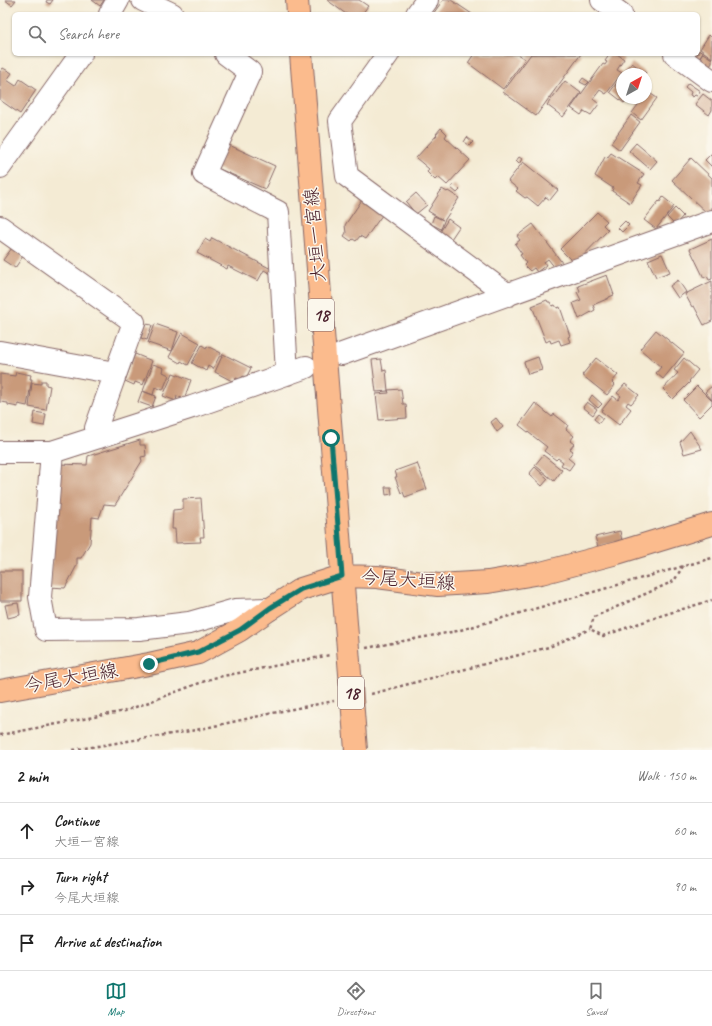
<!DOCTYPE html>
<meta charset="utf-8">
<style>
body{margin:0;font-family:Caveat,"Klee One",sans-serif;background:#f6f6f6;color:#222}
.compass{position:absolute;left:616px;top:68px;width:36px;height:36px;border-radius:50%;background:#fff;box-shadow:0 1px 3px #0004;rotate:39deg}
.stop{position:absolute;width:12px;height:12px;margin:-9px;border:3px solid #0f766e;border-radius:50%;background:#fff}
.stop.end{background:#0f766e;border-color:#fff;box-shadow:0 1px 4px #0008}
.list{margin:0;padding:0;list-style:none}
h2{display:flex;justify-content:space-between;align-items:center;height:52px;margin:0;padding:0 16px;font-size:17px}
h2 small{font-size:13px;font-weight:400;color:#767676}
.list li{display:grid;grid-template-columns:26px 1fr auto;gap:12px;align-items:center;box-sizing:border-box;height:56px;padding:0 16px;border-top:1px solid #e0e0e0}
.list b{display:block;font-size:15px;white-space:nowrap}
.list p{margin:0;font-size:13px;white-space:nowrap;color:#767676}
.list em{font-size:13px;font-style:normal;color:#767676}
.icon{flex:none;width:22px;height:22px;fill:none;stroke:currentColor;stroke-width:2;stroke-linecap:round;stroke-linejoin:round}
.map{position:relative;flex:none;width:712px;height:750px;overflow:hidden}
.search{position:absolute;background:#fff;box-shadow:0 1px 3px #0004;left:12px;right:12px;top:12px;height:44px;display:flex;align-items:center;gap:10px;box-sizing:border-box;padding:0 14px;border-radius:6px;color:#767676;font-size:15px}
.sheet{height:220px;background:#fff}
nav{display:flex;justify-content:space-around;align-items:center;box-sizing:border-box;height:56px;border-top:1px solid #e0e0e0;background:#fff;font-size:11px;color:#767676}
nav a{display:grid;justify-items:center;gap:2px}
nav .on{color:#0f766e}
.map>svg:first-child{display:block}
</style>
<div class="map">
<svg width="712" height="750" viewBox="0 0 712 750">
<rect width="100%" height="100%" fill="#fbf7ec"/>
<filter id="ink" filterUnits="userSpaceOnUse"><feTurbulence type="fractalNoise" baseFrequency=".025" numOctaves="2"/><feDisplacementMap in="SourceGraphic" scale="8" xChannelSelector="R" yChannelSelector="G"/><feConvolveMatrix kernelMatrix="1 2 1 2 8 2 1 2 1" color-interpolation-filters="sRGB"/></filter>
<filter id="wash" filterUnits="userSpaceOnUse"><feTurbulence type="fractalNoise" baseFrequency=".012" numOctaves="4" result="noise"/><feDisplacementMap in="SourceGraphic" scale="16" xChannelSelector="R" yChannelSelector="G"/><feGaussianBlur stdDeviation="0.9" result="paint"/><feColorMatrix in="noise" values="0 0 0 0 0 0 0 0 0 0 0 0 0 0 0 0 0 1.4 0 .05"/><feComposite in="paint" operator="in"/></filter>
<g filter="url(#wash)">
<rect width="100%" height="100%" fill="#f4ebd4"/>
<g id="blocks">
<!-- building -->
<path fill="#c99a7a" d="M5 0H16L12 5Z
M47 0H53L50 4 46 2Z
M92 0H104L100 6Z
M327 0H359L368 6 362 14H346Z
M443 0H451L472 14H433Z
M709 35 712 38V58L700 49Z
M698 50 703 53 697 61 693 58 696 54H698Z
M703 53 712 59V63L708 69 698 62Z
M474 54H517L525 59 503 89 468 63Z
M531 54H581L536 116 503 92Z
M610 54H617L624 59 617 70 622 73 606 94 600 90 593 99 599 104 591 115 584 111 581 115 571 108 603 64 605 65 607 62 605 61Z
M632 63 646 73 645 74H623Z
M3 68 12 73 7 80 16 86 20 79 36 90 20 114 0 100V72Z
M622 76V98H627L624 103 610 92Z
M583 78 589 82 586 85 580 82Z
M565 81 581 93 563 117 547 105Z
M688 83 700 91 697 96 695 95 693 97 690 95 691 92 685 87Z
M648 92 657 98 641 120 632 113 643 98H646V94Z
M703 94 712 101V110L709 115 695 104Z
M631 115 640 122 620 150 611 143Z
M441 128 447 134 445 137 470 160 447 185 438 177 435 180 427 172 429 169 416 158 437 135 436 134Z
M467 137 473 142 469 146 464 142Z
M636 143 657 161 650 169 629 151Z
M227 144 275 166 265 189 217 168Z
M611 153 644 174 638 183 642 185 630 203 612 191 613 188 595 176 605 157 607 158Z
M712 153V167L705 160Z
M519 157 522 159 519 164 516 161Z
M691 158 712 178V211L709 215 672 180Z
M523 162 558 190 550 200 546 197 538 206 527 197 525 198 516 191 518 189 508 181Z
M454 184 460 190 457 193 451 188Z
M442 189 447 192 448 191 459 198 444 221 441 229 431 224 434 216 443 220 428 211Z
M416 193 427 205 416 214 406 202Z
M364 197 385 211 365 239 360 236 356 241 353 239 351 241 344 236 346 233 345 225Z
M663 197 674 206 656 229 644 220 659 201 660 202Z
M675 208 683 216 675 225 667 217Z
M597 212 607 221 603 225 608 230 575 264 560 249Z
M448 219 459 227 451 239 440 232Z
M625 221 629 225 622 232 618 228Z
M533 224 563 264 556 269 548 259 544 262 546 265 537 272 534 268 530 271 524 265 526 263 520 255 522 254 515 244 520 240 517 236Z
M212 238 273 270 271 274 264 270 258 281 228 266 227 269 197 253 205 239 210 242Z
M712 239V279L709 280 707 276 704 278 690 249Z
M12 248 23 256 15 268 3 260Z
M662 254 670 272 656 277 648 260Z
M607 275 614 295 609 297V298L593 305 595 310 579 319 573 303 581 300 577 292 580 291 578 286Z
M678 280 686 292 678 298 670 286Z
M712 281V321L704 325 694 306 692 307 685 294Z
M547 300 548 302H550L552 306 555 305 557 308 560 307 570 336 568 337 570 342 561 345 559 340 551 343 550 340 546 342 532 306Z
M146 324 152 325 147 340 141 338Z
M155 324 178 332 172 351 148 343Z
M656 330 684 353 663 379 656 373 661 367 640 349Z
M182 333 200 343 188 365 181 361 180 363 169 357Z
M202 345 206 348 207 346 221 353 213 369 208 366 206 371 192 363Z
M135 354 152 361 143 385 135 382 134 385 125 381Z
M223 354 251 368 246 378 243 376 241 380 236 378 234 382 215 372Z
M538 357 542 370 528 374 524 362Z
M596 358 618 375 612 382 615 385 607 395 582 375Z
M684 358 698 370 689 381 690 382 673 399 663 389 678 373 674 370Z
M381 359 383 371 386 370 388 391 376 392 372 360Z
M153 364 164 368 163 372 169 375 163 390 155 387 153 395 143 391Z
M16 372 31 375 30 379H32L27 406 18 404V407L8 405V403L0 402V374L15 376Z
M173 373 191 380 184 399 177 396 176 401 163 396Z
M41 381H46V385L50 386 46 410 29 407 32 383 41 384Z
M625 384 639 395 631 404 628 402 626 405 631 409 619 425 601 411 613 396 618 400 621 396 617 393Z
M697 386 712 401V404L699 417 683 400Z
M712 386V400L705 392Z
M401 389 403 404H406L407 418 379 420 376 394 389 393 388 390Z
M142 391 156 396 152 407 138 402Z
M592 395 602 404 598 408 589 400Z
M587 402 597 409 593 415 583 407Z
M535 403 552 417 554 414 568 425 566 429 574 436 570 441 574 444 570 449 573 451 568 458 574 463 569 470 561 465 563 462 558 458 556 460 544 451 547 447 519 425Z
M35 412 46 414 44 426 33 424Z
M598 414 603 418 599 423 594 419Z
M496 418 503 427 497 432 491 422Z
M690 431 702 449 684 454 680 442Z
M140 440V445H145L146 456 141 457 142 461 115 505 104 504 99 518 92 517 90 543 81 558H77V565L65 588 50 587 58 464 87 465 88 456Z
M543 455 562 470 554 481 535 465Z
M417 463 427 489 405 497 403 492 401 493 395 477H397L395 471Z
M535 467 548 479 542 486 529 474Z
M385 487H391L392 494 386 495Z
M201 498 204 537H200L201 542 176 543 175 529H172L173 510 183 509V499Z
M620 531 622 541 598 547 595 537Z
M0 571H22V601H0Z
M18 603 20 615 8 618 5 605Z"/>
</g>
</g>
<g filter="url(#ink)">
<use href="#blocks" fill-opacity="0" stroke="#866666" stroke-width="1"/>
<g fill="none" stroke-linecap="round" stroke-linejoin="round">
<!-- minor casing -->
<g stroke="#866666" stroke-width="24">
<path id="minor" d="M143 0 172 14
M602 0 621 14
M110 14 118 0
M417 14 427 0
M226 54 250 72 204 174 278 212 287 374
M388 54 340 121 347 176 508 295
M675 54 712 81
M0 167 81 54
M0 227 134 322 96 428 99 437
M0 352 115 373
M342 354 712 221
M0 452H52L192 407 306 367
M52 452 40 597 46 630 139 629 189 623 235 610 270 609"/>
</g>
<!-- major casing -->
<g stroke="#866666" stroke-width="24">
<path id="major" d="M297 0 298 14
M301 54 347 636
M0 691 149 664 198 653 240 630 270 609 301 589 342 576 377 577 438 585 488 582 541 573 617 553 712 524"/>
</g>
<!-- path -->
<path stroke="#866666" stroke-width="2.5" stroke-dasharray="3 3" stroke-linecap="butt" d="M683 566 674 581 594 617 590 629 603 636 660 616 712 600
M366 648 457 631 712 558
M371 694 549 647 590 629
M0 735 125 711 213 678 330 655
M73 750 196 730 282 711 334 701"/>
<!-- minor -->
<use href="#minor" stroke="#fff" stroke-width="22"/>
<!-- major -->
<use href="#major" stroke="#fbbb8d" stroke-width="22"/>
<!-- major-bridge casing -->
<g stroke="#866666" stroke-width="24" stroke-linecap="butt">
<path id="major-bridge" d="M347 636 356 750"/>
</g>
<!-- major-bridge -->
<use href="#major-bridge" stroke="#fbbb8d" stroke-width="22"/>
</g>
</g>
<g fill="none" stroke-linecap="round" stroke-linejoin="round" filter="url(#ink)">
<!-- route -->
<path stroke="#0f766e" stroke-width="5" d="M149 664 198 652 240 630 270 608 301 589 342 576 331 438"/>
</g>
<g text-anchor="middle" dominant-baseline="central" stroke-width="3" stroke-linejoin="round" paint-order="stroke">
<!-- shield labels -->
<g fill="#fbf7ec" stroke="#7f6065" stroke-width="1">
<rect x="308" y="299" width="26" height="32" rx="3"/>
<rect x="338" y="677" width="26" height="32" rx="3"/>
</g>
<g font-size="18" font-weight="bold" fill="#4a1f2b">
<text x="321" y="315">18</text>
<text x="351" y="693">18</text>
</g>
<!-- street labels -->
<g font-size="19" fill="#4a1f2b" stroke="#fbf7ec">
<text transform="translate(315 235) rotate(-95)">大垣一宮線</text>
<text transform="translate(408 580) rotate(4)">今尾大垣線</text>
<text transform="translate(71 678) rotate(-10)">今尾大垣線</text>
</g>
</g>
</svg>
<svg class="compass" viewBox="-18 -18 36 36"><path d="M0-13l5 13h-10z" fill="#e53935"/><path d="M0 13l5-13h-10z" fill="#767676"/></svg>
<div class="stop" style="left:331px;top:438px"></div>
<div class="stop end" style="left:149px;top:664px"></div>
<div class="search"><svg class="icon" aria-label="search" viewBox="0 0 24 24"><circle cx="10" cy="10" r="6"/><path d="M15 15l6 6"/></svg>Search here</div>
</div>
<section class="sheet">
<h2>2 min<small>Walk · 150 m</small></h2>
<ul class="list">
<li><svg class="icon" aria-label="ahead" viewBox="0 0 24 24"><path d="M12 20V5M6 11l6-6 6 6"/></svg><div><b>Continue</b><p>大垣一宮線</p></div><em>60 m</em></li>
<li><svg class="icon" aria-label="right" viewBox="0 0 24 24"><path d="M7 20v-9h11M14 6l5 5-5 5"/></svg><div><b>Turn right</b><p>今尾大垣線</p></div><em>90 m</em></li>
<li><svg class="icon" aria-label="arrive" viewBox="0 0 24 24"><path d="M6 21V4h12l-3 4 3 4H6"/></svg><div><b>Arrive at destination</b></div></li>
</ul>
</section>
<nav>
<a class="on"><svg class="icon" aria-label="map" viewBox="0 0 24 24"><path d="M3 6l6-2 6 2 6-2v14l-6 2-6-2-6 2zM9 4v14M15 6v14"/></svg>Map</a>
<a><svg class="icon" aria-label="directions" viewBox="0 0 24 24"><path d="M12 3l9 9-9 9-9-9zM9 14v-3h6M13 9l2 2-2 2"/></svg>Directions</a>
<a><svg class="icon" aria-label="saved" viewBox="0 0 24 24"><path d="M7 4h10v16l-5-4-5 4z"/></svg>Saved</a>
</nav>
